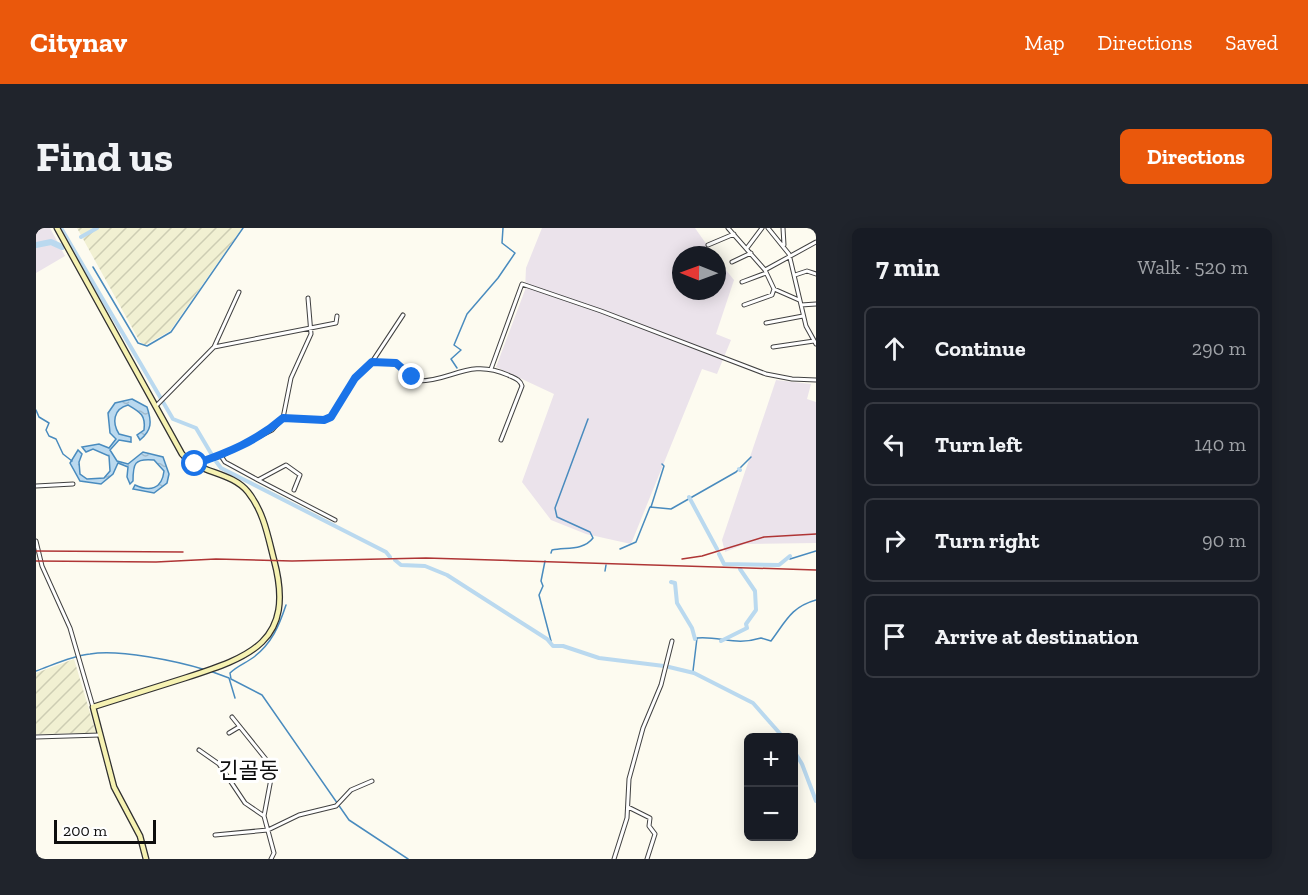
<!DOCTYPE html>
<meta charset="utf-8">
<style>
body{margin:0;font-family:"Zilla Slab","Noto Sans KR",serif;background:#20242c;color:#f1f3f6}
.controls{position:absolute;right:18px;bottom:18px;display:grid;overflow:hidden;border-radius:9px;box-shadow:0 3px 15px #0003}
.controls button{width:54px;height:54px;display:grid;place-items:center;padding:0;border:0;border-bottom:2px solid #363941;background:#171b24;color:#f1f3f6;font:30px sans-serif}
.compass{position:absolute;left:636px;top:18px;width:54px;height:54px;border-radius:50%;background:#171b24;box-shadow:0 3px 15px #0003;rotate:271deg}
.scale{position:absolute;left:18px;bottom:15px;width:102px;box-sizing:border-box;padding-left:6px;border:3px solid #0e0e0e;border-top:0;font-size:16px;line-height:21px;white-space:nowrap;color:#0e0e0e;-webkit-text-stroke:4px #fff;paint-order:stroke}
.stop{position:absolute;width:18px;height:18px;margin:-14px;border:4px solid #1a73e8;border-radius:50%;background:#fff}
.stop.end{background:#1a73e8;border-color:#fff;box-shadow:0 2px 6px #0008}
.list{margin:0;padding:0;list-style:none}
h2{display:flex;justify-content:space-between;align-items:center;height:78px;margin:0;padding:0 24px;font-size:26px}
h2 small{font-size:20px;font-weight:400;color:#9ea1a6}
.list li{display:grid;grid-template-columns:39px 1fr auto;gap:18px;align-items:center;box-sizing:border-box;height:84px;margin:0 12px 12px;padding:0 12px;border:2px solid #363941;border-radius:9px}
.list b{display:block;font-size:22px;white-space:nowrap}
.list em{font-size:20px;font-style:normal;color:#9ea1a6}
.icon{flex:none;width:33px;height:33px;fill:none;stroke:currentColor;stroke-width:2;stroke-linecap:round;stroke-linejoin:round}
.map{position:relative;flex:none;width:780px;height:631px;overflow:hidden;border-radius:9px}
header{display:flex;align-items:center;gap:36px;box-sizing:border-box;height:84px;padding:0 30px;background:#ea580c;color:#fff}
header strong{font-size:28px}
nav{display:flex;gap:33px;margin-inline-start:auto;font-size:21px}
.intro{display:flex;align-items:center;justify-content:space-between;box-sizing:border-box;height:144px;padding:0 36px}
h1{margin:0;font-size:42px}
.button{padding:15px 27px;border-radius:9px;background:#ea580c;color:#fff;font-size:21px;font-weight:700}
main{display:flex;gap:36px;padding:0 36px}
aside{flex:1;background:#171b24;border-radius:9px;box-shadow:0 3px 15px #0003}
.map>svg:first-child{display:block}
</style>
<header>
<strong>Citynav</strong>
<nav><a>Map</a><a>Directions</a><a>Saved</a></nav>
</header>
<div class="intro"><h1>Find us</h1><a class="button">Directions</a></div>
<main>
<div class="map">
<svg width="780" height="631" viewBox="0 0 780 631">
<defs>
<pattern id="farmland-furrows" width="10" height="10" patternUnits="userSpaceOnUse" patternTransform="scale(1.5)"><rect width="10" height="10" fill="#f1f0d2"/><path d="M-1 1l2-2M0 10L10 0M9 11l2-2" fill="none" stroke="#cdcdb3"/></pattern>
<pattern id="water-ripples" width="26" height="14" patternUnits="userSpaceOnUse" patternTransform="scale(1.5)"><rect width="26" height="14" fill="#bad9ef"/><path d="M2 4q2-2 4 0t4 0M15 11q2-2 4 0t4 0" fill="none" stroke="#9fb9cc"/></pattern>
</defs>
<rect width="100%" height="100%" fill="#fdfbf0"/>
<!-- industrial -->
<path fill="#ebe3eb" d="M0 0H14L29 28 0 45Z
M506 0H659L678 27H645V63H681V31L698 52 680 106 695 112 681 146 666 141 595 316 550 306 515 292 486 254 518 166 460 139 489 62 490 40Z
M740 152 775 156 771 171 780 174V315L709 316 689 324 686 312Z"/>
<!-- farmland -->
<path fill="url(#farmland-furrows)" d="M41 0H206L134 103 109 117 104 114Z
M38 431 60 505 0 506V445Z"/>
<!-- water -->
<path fill="url(#water-ripples)" stroke="#498bbe" stroke-width="1.5" d="M96 171 111 179C116 194 116 202 104 212L101 207 108 202C110 187 104 184 92 177 77 181 76 195 83 206L95 209V214L83 212 74 222 81 233 92 236 107 224 127 229 133 246 131 255 118 265 97 261 99 257C114 264 126 261 128 243L118 232C98 230 97 236 97 253L94 256 91 249 92 239 82 235 77 246 65 256 44 253 34 235 42 222 46 226 43 234 44 246 51 251 68 250 74 243 73 228 57 221 50 224 46 219 63 216 73 220 80 211 74 205 72 185 79 175Z"/>
<g fill="none" stroke-linecap="round" stroke-linejoin="round">
<!-- stream -->
<path stroke="#498bbe" stroke-width="1.5" d="M57 39 102 115 111 118 135 104 207 0
M421 140 415 131 425 122 418 117 431 86 462 50 479 25 466 15 467 0
M0 182 3 189 13 195 10 202 13 208 20 211 27 226 36 233
M615 279 628 238 626 236
M584 321 600 314 614 279 635 281 700 244 715 229
M515 325 516 322C530 319 547 323 557 310L554 304 521 289 519 280 552 191
M754 331 780 323
M509 333 505 353 507 358 503 367 515 413
M569 343 570 337
M250 377C243 398 236 415 218 429 210 435 201 438 194 445L195 451 226 467 313 592 372 631
M0 443C17 437 35 428 54 426 83 421 141 433 170 442
M174 443 193 450 199 470
M657 443 661 410C685 408 699 418 725 410L735 413C750 393 755 379 780 372"/>
<!-- canal -->
<path stroke="#bad9ef" stroke-width="4" d="M25 0 137 191 160 200 176 227
M45 9 61 0
M179 232 185 240 350 324 354 329
M703 241 704 242
M653 269 681 321
M683 326 688 336 743 337 754 328
M359 332 365 337 389 338 411 347 511 411 517 418H527L563 430 628 438
M635 354 639 355 641 375 656 400 659 411
M685 413 711 400 710 396 720 382 719 363 704 341
M633 439 658 445 717 475 747 509
M758 523 766 536 780 573"/>
<!-- river -->
<path stroke="#bad9ef" stroke-width="6" d="M0 17 15 14 26 19"/>
<!-- street casing -->
<g stroke="#414141" stroke-width="5">
<path id="street" d="M692 0 729 42 780 14
M732 0 753 26 770 98 780 116
M747 0 748 17
M672 17 698 6
M711 20 726 0
M696 34 715 25
M759 47 771 43 780 46
M706 54 730 45
M738 61 763 72
M708 77 736 67 738 61 729 42
M765 77 780 76
M367 87 336 134 360 136 383 153C416 153 433 130 472 147 478 150 484 151 486 158L465 212
M730 95 767 88
M178 119 203 64
M737 119 778 113
M455 141 486 56 565 83 730 146 756 151 780 152
M121 177 178 119 300 95 301 88
M247 190 255 150 275 106 272 70
M159 236 185 228
M222 252 299 292
M0 258 37 256
M258 262 264 247 250 237 222 252 189 234 185 228 236 202 247 190 288 192 295 189 319 150 336 134
M0 313 6 338 34 400 57 479
M196 489 237 540 228 588
M193 505 203 499
M0 509 64 507
M163 522 183 536 209 575 228 588 238 625 235 631
M592 579 614 590 613 598 619 606 611 631
M179 607 232 602 263 587 300 578 315 562 336 553
M578 631 591 590 593 551 607 500 625 457 636 413"/>
</g>
<!-- secondary casing -->
<g stroke="#303030" stroke-width="7">
<path id="secondary" d="M21 0 146 226C163 246 195 243 212 264 228 284 232 309 238 332 260 414 214 429 149 450 118 460 88 469 57 479L78 559 104 608 110 631"/>
</g>
<!-- street -->
<use href="#street" stroke="#fff" stroke-width="3"/>
<!-- secondary -->
<use href="#secondary" stroke="#f6f2b2" stroke-width="4.5"/>
<!-- rail -->
<path stroke="#af3535" stroke-width="1.5" d="M0 323 147 324
M646 331 666 328 728 309 780 306
M0 333 120 334 180 331 256 333 390 330 780 342"/>
</g>
<g fill="none" stroke-linecap="round" stroke-linejoin="round">
<!-- route -->
<path stroke="#1a73e8" stroke-width="8" d="M159 236C191 225 221 213 247 190L288 192 295 189 319 150 336 134 360 135 376 149"/>
</g>
<g text-anchor="middle" dominant-baseline="central" stroke-width="6" stroke-linejoin="round" paint-order="stroke">
<!-- quarter labels -->
<g font-size="22" fill="#0e0e0e" stroke="#fff">
<text x="213" y="542">긴골동</text>
</g>
</g>
</svg>
<div class="controls">
<button>+</button>
<button>−</button>
</div>
<svg class="compass" viewBox="-18 -18 36 36"><path d="M0-13l5 13h-10z" fill="#e53935"/><path d="M0 13l5-13h-10z" fill="#9ea1a6"/></svg>
<div class="scale">200 m</div>
<div class="stop" style="left:159px;top:236px"></div>
<div class="stop end" style="left:376px;top:149px"></div>
</div>
<aside>
<h2>7 min<small>Walk · 520 m</small></h2>
<ul class="list">
<li><svg class="icon" aria-label="ahead" viewBox="0 0 24 24"><path d="M12 20V5M6 11l6-6 6 6"/></svg><div><b>Continue</b></div><em>290 m</em></li>
<li><svg class="icon" aria-label="left" viewBox="0 0 24 24"><path d="M17 20v-9H6M10 6l-5 5 5 5"/></svg><div><b>Turn left</b></div><em>140 m</em></li>
<li><svg class="icon" aria-label="right" viewBox="0 0 24 24"><path d="M7 20v-9h11M14 6l5 5-5 5"/></svg><div><b>Turn right</b></div><em>90 m</em></li>
<li><svg class="icon" aria-label="arrive" viewBox="0 0 24 24"><path d="M6 21V4h12l-3 4 3 4H6"/></svg><div><b>Arrive at destination</b></div></li>
</ul>
</aside>
</main>
